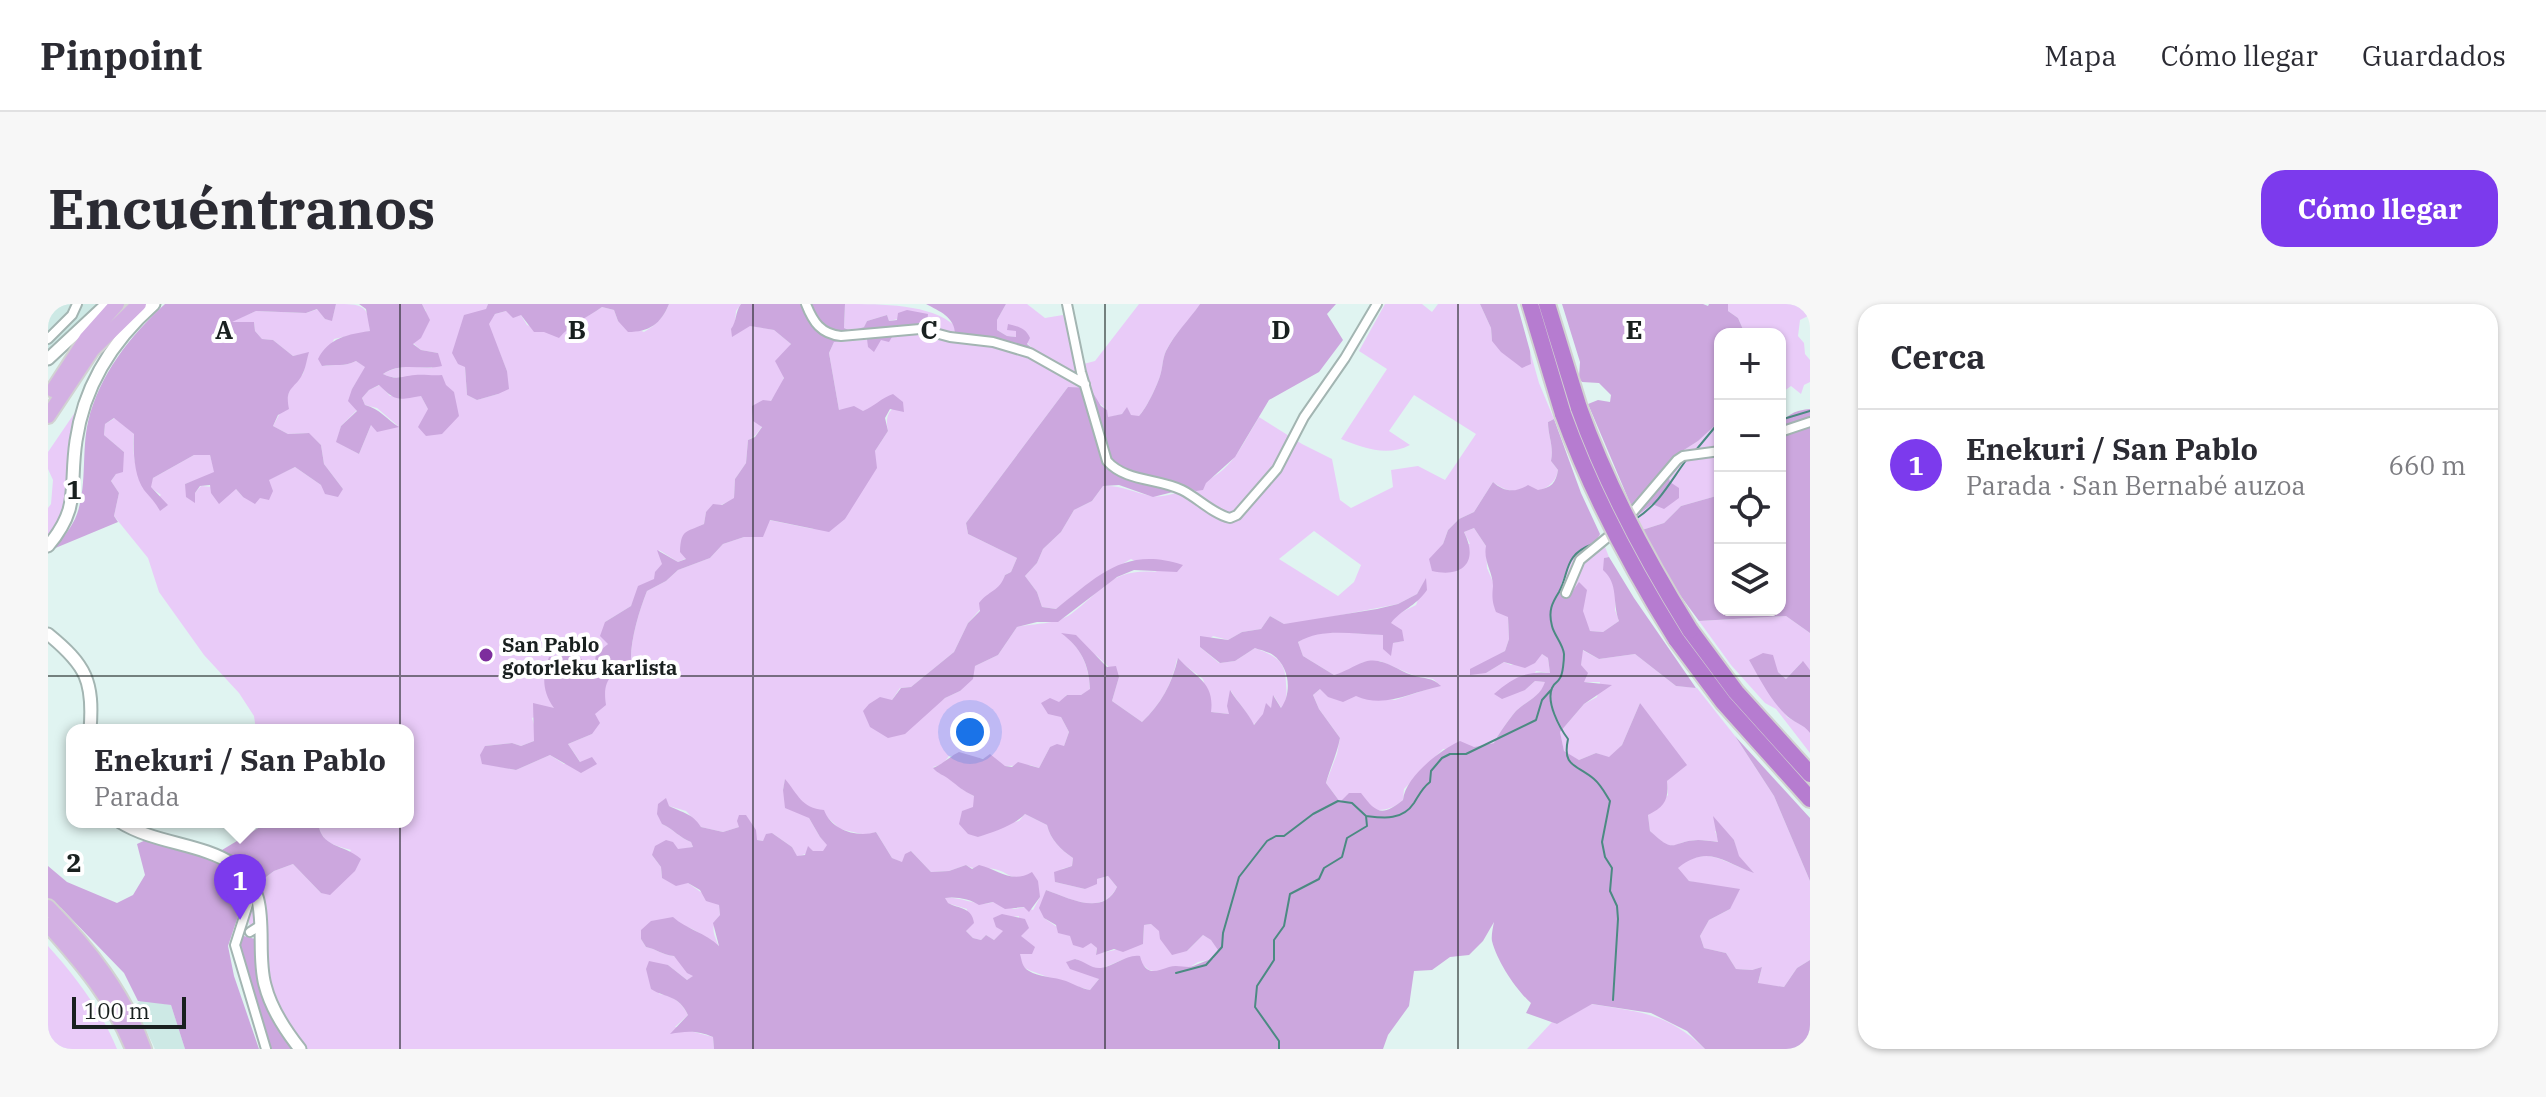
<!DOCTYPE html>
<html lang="es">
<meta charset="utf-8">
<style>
body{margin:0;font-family:"IBM Plex Serif",serif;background:#f7f7f7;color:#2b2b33}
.controls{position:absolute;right:24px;top:24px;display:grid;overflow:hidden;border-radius:16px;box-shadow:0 2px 6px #0004}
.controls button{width:72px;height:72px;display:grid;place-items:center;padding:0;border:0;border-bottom:2px solid #e1e1e2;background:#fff;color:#2b2b33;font:40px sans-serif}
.scale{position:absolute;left:24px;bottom:20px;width:114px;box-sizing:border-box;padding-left:8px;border:4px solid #19201f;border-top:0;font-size:22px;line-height:28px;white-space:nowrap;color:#19201f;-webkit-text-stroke:6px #fff;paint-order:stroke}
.you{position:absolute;left:922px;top:428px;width:28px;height:28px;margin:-20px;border:6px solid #fff;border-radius:50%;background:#1a73e8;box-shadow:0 0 0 12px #1a73e833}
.badge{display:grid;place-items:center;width:52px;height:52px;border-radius:50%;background:#7c3aed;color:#fff;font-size:26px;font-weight:700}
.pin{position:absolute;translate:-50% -66px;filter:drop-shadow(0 2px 4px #0008)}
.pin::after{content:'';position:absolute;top:42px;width:28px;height:24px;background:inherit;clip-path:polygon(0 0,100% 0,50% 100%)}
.popup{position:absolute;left:18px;top:420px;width:348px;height:104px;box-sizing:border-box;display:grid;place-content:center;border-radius:16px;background:#fff;filter:drop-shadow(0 2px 6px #0005);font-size:26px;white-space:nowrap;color:#7c7c81}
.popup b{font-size:30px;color:#2b2b33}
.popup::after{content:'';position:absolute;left:50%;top:100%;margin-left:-16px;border:16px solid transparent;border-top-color:#fff}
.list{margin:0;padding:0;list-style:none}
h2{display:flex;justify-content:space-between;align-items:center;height:104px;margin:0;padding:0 32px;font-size:34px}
h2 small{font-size:26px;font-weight:400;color:#7c7c81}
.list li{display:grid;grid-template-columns:52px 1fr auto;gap:24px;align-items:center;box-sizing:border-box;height:112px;padding:0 32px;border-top:2px solid #e1e1e2}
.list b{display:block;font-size:30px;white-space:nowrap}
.list p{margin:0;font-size:26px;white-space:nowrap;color:#7c7c81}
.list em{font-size:26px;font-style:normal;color:#7c7c81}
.icon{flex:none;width:44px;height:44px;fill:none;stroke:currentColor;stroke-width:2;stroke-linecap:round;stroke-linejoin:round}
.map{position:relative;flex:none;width:1762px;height:745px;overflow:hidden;border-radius:24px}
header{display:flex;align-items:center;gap:48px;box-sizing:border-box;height:112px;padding:0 40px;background:#fff;border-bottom:2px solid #e1e1e2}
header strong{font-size:38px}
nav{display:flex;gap:44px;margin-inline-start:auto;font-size:28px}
.intro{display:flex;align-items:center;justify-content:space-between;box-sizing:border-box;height:192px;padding:0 48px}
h1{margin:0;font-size:56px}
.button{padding:20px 36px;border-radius:24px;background:#7c3aed;color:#fff;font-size:28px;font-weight:700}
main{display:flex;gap:48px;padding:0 48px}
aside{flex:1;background:#fff;border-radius:24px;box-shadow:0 2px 6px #0004}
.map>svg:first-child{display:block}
</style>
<header>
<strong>Pinpoint</strong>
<nav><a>Mapa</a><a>Cómo llegar</a><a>Guardados</a></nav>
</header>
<div class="intro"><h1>Encuéntranos</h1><a class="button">Cómo llegar</a></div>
<main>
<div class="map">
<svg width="1762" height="745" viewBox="0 0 1762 745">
<rect width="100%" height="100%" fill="#e0f4f1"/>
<!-- built -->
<path fill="#cde9e5" d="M0 0H50L0 48Z
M93 696 123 701 137 745H107L87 702Z"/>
<!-- green -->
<path fill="#e9cbf8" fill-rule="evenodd" d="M288 0C313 0 321 0 322 27L286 35 275 62C287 60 297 63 308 57L318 63 304 85 309 106 293 122 289 138 311 150 323 121 350 122 329 104 317 101 314 94 321 86 332 81 342 92H373L394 130 380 73C363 71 351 78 335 70 351 60 366 63 384 64L390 49 373 46 365 39 378 7 374 0H440L417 63 419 91 429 96 450 90 459 67 440 20 447 10 458 7 473 11 479 21 511 33C522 20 540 13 554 3L566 6 570 17 596 28C608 21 616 13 621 0H693L688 7 687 19 726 26 743 40C734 52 739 63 735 77 732 85 726 91 722 99 716 114 715 129 700 136L698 159 687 175 686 195 658 208 656 220 646 225 639 254 630 258 611 246 615 260 607 275 588 291 583 302 557 318 560 340 546 364 537 361 507 405 484 414 487 424 486 437 473 442 464 439 437 442 448 462 468 466 502 451 516 460 533 459 520 440 544 430 547 410 560 374 583 358C582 337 591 307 599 287L618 277 630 266 662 254 675 240 696 233 715 232 721 216 765 225 827 147 840 127C837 111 840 106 855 98L815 107 791 106 781 49 786 38 832 35 858 30 850 15 841 17 839 11 819 17 816 23 803 27 796 24 797 0C833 0 884 0 907 22L986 46 968 27V33L959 32 949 26V16L958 0H979L997 14 1015 11 1028 62 1047 57 1091 0H1152C1142 16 1126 30 1118 47 1114 56 1115 64 1112 72 1109 82 1098 105 1091 112H1083L1079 104 1074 110 1059 114V106L1050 98 1020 83 918 219 920 230 969 254 963 268 957 271 954 281 920 319 906 348 863 383 852 384 844 396 876 410 897 394 912 387 927 362 950 351 969 323C987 319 1007 321 1023 310 1056 286 1062 264 1109 268L1083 255 1041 279 1008 305 994 303 989 288 977 272 989 259 995 245 1013 228 1026 206 1044 197 1055 182C1073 181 1085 188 1103 192 1115 194 1128 189 1139 185 1183 170 1188 151 1211 113L1254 140 1284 155 1292 196 1303 204 1345 183 1343 166 1370 162 1397 176 1428 130 1366 91 1341 127 1362 141C1339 153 1315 144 1293 135L1339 65 1311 47 1337 0H1374L1384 8 1390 0H1432L1443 24 1444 37 1483 60 1482 47 1491 79 1506 115 1500 118C1500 132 1506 142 1503 157L1510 166C1506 194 1462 193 1445 178L1426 208 1411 215 1400 226 1395 240H1422L1416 228 1426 224 1438 242 1439 264 1460 313 1461 335 1457 347 1443 355 1438 369 1456 358 1463 361 1494 350 1500 354 1502 369 1488 367 1477 386 1487 377 1498 378C1492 393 1480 396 1469 406 1464 411 1449 432 1446 439L1426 443 1395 445 1356 485 1355 496C1334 514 1318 503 1292 498L1278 479 1289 450 1292 434 1271 405 1265 391 1272 385 1347 396 1392 381 1385 375 1365 371 1332 357 1316 358 1297 368 1286 371 1255 352 1250 338 1263 330 1289 328 1335 331 1345 339 1355 337 1342 319 1350 310 1368 301 1378 275 1369 290 1350 300 1252 319 1236 320 1222 312 1213 325 1194 328 1180 336 1165 332 1152 343 1171 359 1187 357 1207 344C1227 352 1238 356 1238 380 1239 391 1239 395 1234 405L1226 392 1223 405 1205 421C1200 408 1190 399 1183 387L1181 410 1163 408 1155 375 1129 355C1124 380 1113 400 1094 418L1064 397 1071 373 1049 352 1015 330C1034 345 1041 362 1042 386L1033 391H1018L1013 413 1021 428 1016 442 1002 443 991 464 982 461 957 462 948 457 919 452H901L895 460 885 463C891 471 896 470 903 476 910 482 916 487 926 492L930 533 961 519 971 517 977 510 999 521C1002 535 1013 546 1025 554L1024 562 1014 565 1007 578 1037 585 1049 575 1060 572 1069 583C1054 613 1021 594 998 586L995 596 996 614 1022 632 1043 638 1049 644 1048 650 1095 640 1096 621 1103 620 1139 647 1155 631 1163 636 1171 646 1165 655 1150 658 1142 663H1122L1110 668 1101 666 1094 660 1076 655 1055 664H1045L1028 655 1019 658 1051 675 1042 686C1034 684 978 667 976 663 968 651 972 626 971 612L964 613 956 627 946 636 938 631 933 636 925 634 918 627 919 605 899 599 897 594C913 592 931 604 945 598L966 605 977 603 985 606 992 593 975 573C959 574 962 570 950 566 939 562 929 568 918 561L901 567 883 568 863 547 855 559 844 554 828 528 818 531 792 525 778 512 754 499 737 476 735 486 761 514 772 533 780 541 775 548 765 547 749 553 744 543 724 529 715 537 708 536 691 523 675 528 653 523 638 507 621 502 614 520C625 525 632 534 643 538L645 543 604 551 613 563 614 574 640 579 671 601 672 611C661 624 666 630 672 645 633 614 638 619 593 635L598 643C608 645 615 651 626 652L646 672 639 676 620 661 611 690C625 691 634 699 640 711L627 723 665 733 666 745H244L230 729 212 690 207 635 195 602 198 588 226 567 245 560 273 589 303 546C285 541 272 538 270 518H360V426H208L206 412 191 389 156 351 111 288 100 254 66 212 71 189 63 177 68 170 76 148 56 131 57 120 67 114 86 130C83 154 90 179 106 197L113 191 102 183 105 174 146 151H162L167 169 137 180 147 198V189L153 182 188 185 195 193 220 176 247 163 273 181 295 185 276 160 273 141 260 129 240 130 225 122 239 96 242 82 255 70 260 49 245 52 225 36 214 35 207 27 206 18H182L208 7 258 9 270 5 277 15 284 16ZM1266 227 1313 261 1306 278 1290 292 1231 255Z
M1680 0H1762V11L1752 16 1750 32 1756 39 1757 50 1762 56V78L1756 81 1753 90 1743 82 1732 90V30H1697L1690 14 1680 7Z
M32 101 18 207 0 236V204L3 200 5 176 0 165V148Z
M1672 117V191L1633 202 1616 219 1594 226 1588 213 1604 200 1622 178 1619 163 1625 153 1650 137Z
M1552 230 1561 253 1556 254 1568 288 1567 306 1571 317 1555 328 1542 327 1524 288 1513 281C1521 261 1525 249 1546 241Z
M1738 312 1762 329V366L1754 358 1738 375 1730 368 1701 356 1739 413 1759 424 1762 429V449L1728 405 1717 399 1683 361 1651 317Z
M1534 346 1551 355 1587 350 1628 382 1649 384 1687 432 1726 492 1762 577V656L1749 664 1736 683 1710 680 1714 663 1704 666 1688 665 1678 649 1656 644 1652 632 1661 616 1682 605 1658 581 1641 577 1629 564C1660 540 1672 558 1705 568L1690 552 1686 536 1667 527 1671 538C1664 537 1657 536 1650 536 1622 537 1629 553 1602 527L1600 511 1620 491 1619 477 1627 468 1592 399 1574 441 1561 454 1548 449 1531 456 1516 448 1512 428 1536 400 1549 393 1552 378H1536L1533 361Z
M0 642C28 673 53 706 69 745H0Z
M1543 700C1592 708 1620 709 1657 745H1479L1504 718 1509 720Z"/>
<!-- forest -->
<path fill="#cca7de" d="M117 0H288L284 17 277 15 269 5 258 9 208 7 184 18H206L207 27 214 35 225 36 245 52 261 48C259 54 258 63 255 69 248 85 236 82 241 105L230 111 225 122 240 130 261 129 273 141 276 160 295 185 290 193 277 190 273 181 247 163 221 176 225 187 221 196 212 194 207 200 195 193 188 185 171 200 163 189 162 181 152 182 147 189V199L138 193 137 180 166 168 162 151H146L105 174 103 183 120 201 112 207C108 199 102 193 96 186 86 172 85 147 86 130L66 114 57 120 56 131 76 148 75 168 68 170 63 177 71 189 66 212 70 218 5 245C13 236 21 227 27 215 40 186 33 149 40 118 51 71 82 32 117 0Z
M311 0H374L382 16 373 34 365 40 373 46 390 49 394 62C373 67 354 57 335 70 349 77 354 72 367 71 376 70 384 72 394 71L398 81 406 88 411 112 394 130 378 132 370 123 380 105 373 92C350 96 348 98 331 81L321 86 314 94 317 101C332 105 338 115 351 123L329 128 323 121 311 150 288 138 293 122 309 107 300 97 304 85 317 63 308 57C297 63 287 60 274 62L270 55C280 34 301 30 322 27L318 5Z
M440 0H621C613 20 601 28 580 28L570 17 566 6 554 3C540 13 522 21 511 34L496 28H486L473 11 465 14 458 7 447 10 441 20 459 67 461 85 450 90 429 96 419 91 417 63 410 60 404 49 416 11 438 5Z
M693 0H797L796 24 803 27 816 23 819 17 839 11 841 17 849 16 850 9 859 6 880 10 879 19 873 31 857 30 844 33 841 38 833 36 826 48 820 43 819 35 786 38 781 49 791 106 806 102 815 107C827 102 833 94 845 90L855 98 856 108 842 105 837 114 840 127 827 147 829 164 797 215 781 228 722 216 715 233H696L675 240 662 254 630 266 618 277 599 287C591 307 582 337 583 358 563 371 554 375 558 401L547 410 552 419 544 430 520 440 532 458 544 453 549 460 533 469 502 451 468 466 434 460 432 451 437 442 464 439 473 442 486 437 485 399 506 404C494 387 494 372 501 353L531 351 537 361 546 364 548 350 560 340 552 332 557 318 583 302 590 282 606 275 607 268 614 260 609 246 630 258 638 255 632 248C633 225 637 229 656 220L658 208 665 200 674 201 686 194 687 175 698 159 700 136 707 133 714 123 705 117 704 102 715 96 723 97 736 74 727 57 743 40 726 26 702 22 684 33 683 25C689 17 687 8 693 0Z
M878 0H958L949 16V26L959 32 968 33V27L959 26 960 20C969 22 978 24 982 34L979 40 989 48 950 36 907 30C907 13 891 7 878 0Z
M1152 0H1288L1279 10 1295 36 1271 68 1221 96 1187 153 1158 179 1155 186 1148 187 1141 184 1105 193 1071 181 1055 182 1044 197 1026 206 1013 228 995 245 989 259 977 272 989 288 994 303 1008 305C1050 272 1077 242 1135 261L1129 268 1086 266 1069 273 1010 318H989L969 323 950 351 927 362 925 375 912 387 897 394 857 430 840 434 822 423 815 407 821 400 832 393 844 396 853 384 863 383 906 348 920 319 932 307 931 299C940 287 952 287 957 271L963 268 969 254 920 230 918 219 1020 83 1042 84 1053 102 1059 106 1060 113 1074 110 1079 103 1083 111 1091 112C1098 105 1109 82 1112 72 1115 63 1114 56 1118 47 1127 29 1141 16 1152 0Z
M1432 0H1469L1482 47 1483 60 1474 64 1453 48 1444 37 1443 24Z
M1514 0H1655L1660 2 1661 0H1680V7L1690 14 1697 30H1672V117L1650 137 1625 153 1619 163 1622 178 1631 184V194L1616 205 1604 200 1588 213 1540 100 1550 96 1562 98 1563 91 1551 79 1534 78 1531 74 1532 58Z
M1762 105V329L1738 312 1651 317 1629 287 1594 226 1616 219 1633 202 1672 191V306H1732V124C1737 110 1749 106 1762 105Z
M1506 115 1533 189 1552 230 1546 241C1525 249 1521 261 1513 281L1524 288 1531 278 1539 286 1535 307 1542 327 1555 328 1571 317C1564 298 1571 280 1555 266L1556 254 1561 253 1586 294 1648 384 1628 382 1587 350 1551 355 1535 346 1533 361 1540 369 1536 378 1564 381 1536 400 1512 428 1516 447 1531 456 1548 449 1561 453 1574 441 1592 399 1639 461 1619 477C1621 495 1617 503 1600 511L1602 527C1629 552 1622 537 1650 536 1656 536 1663 537 1670 538L1665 512 1686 536 1691 552 1706 569C1674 558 1661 540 1630 564L1641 577 1692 585 1682 605 1661 616 1652 632 1656 644 1678 649 1688 665 1704 666 1714 663 1710 679 1736 683 1749 664 1762 656V745H1657L1639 727 1603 709 1544 700 1509 720 1478 709 1483 699C1468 686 1449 657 1444 637 1443 632 1445 623 1446 618L1435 637 1421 651 1402 653 1384 666 1366 667 1361 702 1340 731 1335 745H666L665 733C649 726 638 727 622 730L640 711C630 690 619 695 603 685L598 665 601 657 620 661 639 676 645 672 639 669 626 652C615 651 608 645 598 643L593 635V626L603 617 625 613C638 625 658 629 671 642L665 619 672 611 671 601 658 597 652 586 640 579 628 582 614 574 613 563 604 551 607 542 618 536 625 538 630 545 645 543 643 538C632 534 625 525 614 520L609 510 610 500 618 494 621 502C635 509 644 509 653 523L675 528 691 523 689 517 691 511H698L708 526 709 536 715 537 718 530 724 529 744 543 749 552 757 551 760 542 765 547H775L779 541 772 533 761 514 737 504 735 486 737 475C750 490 753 504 776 506 783 526 809 534 828 528L844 554 854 558 857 550 863 547 883 568 901 567 918 561 924 565 931 561C951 566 964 580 984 568L990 577 992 593 981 608 976 603 957 605 945 598 931 601C923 595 907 592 897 594L900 599C911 605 924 603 926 619L918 627 925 634 933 636 938 631 946 636 955 627 948 623 945 614 954 610 977 615 981 624 973 632 987 643 984 650H972C974 657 974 663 981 667 990 673 1007 673 1018 677 1026 680 1032 684 1042 686L1051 675 1022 665 1018 658 1027 655C1037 657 1043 665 1053 664 1067 662 1078 650 1092 652 1097 672 1107 668 1121 663 1128 661 1134 663 1141 663 1148 662 1157 656 1165 655L1170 646 1163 636 1155 631 1139 647 1124 651 1112 635 1111 627 1103 620 1096 621 1095 640 1075 648 1066 645 1048 651 1049 644 1043 639 1035 644 1025 641 1022 632 1010 629 1008 621 996 614 991 604 998 586C1021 594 1055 613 1069 583L1060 572 1049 575V580L1037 585 1007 578 1006 568 1024 562 1025 554C1013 546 1002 535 999 521L977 510C967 521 945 528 930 533L920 530 911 520 914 507 925 503 926 492C915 487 910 482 902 476 896 471 890 470 885 464 895 460 901 453 911 448L935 455 942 450 957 462 964 463 970 458 991 464 1002 443 1009 440 1016 442 1021 428 1013 413 1000 410 993 399 1002 394 1011 398 1019 391H1033L1042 385C1041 360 1033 344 1013 329L1028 331 1059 363 1068 362 1071 373 1064 397 1094 418C1113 400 1124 380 1130 354 1147 373 1167 378 1163 408L1181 410 1179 402 1182 386C1190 399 1200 408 1206 421L1215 410 1218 399 1223 404 1225 391 1233 404C1244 389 1242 363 1225 351 1221 348 1212 346 1207 344L1187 357 1172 359 1152 343V332L1180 336 1194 328 1213 325 1222 312 1236 320 1329 305 1350 300 1369 290 1378 274 1379 286C1366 304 1355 304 1343 319L1354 326 1356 337 1345 339 1343 352 1335 345V331C1306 331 1276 323 1250 338L1255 352 1286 371C1297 368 1305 362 1316 358 1334 352 1348 366 1364 371 1376 375 1384 373 1393 382 1363 388 1337 405 1308 392L1295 398 1280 393 1272 385 1265 391 1271 405 1292 434C1289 450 1282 464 1278 479L1292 498 1301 489H1313C1328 509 1334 513 1355 496 1357 473 1392 446 1412 437L1426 443 1446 439C1449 432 1464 411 1469 406 1480 396 1492 393 1497 378L1487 377 1477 386 1454 395 1446 390C1463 375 1478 366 1502 369L1500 354 1494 350 1487 359 1477 364 1456 358 1438 369 1422 371V365L1457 347 1461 335 1460 313 1448 308C1444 297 1444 293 1445 282 1445 268 1435 257 1438 242L1426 224 1416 228C1431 258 1415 274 1384 267L1381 255 1395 240 1400 226 1411 215 1426 208 1445 178C1456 188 1467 189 1480 181L1490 186C1503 184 1508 179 1510 166L1503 157C1506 142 1500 132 1500 118Z
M1715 349 1725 351 1730 368 1738 375 1755 357 1762 366V429C1756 420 1744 418 1737 410 1721 394 1712 375 1701 356Z
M1687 432 1762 514V577L1726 492Z
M213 518H270C273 545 295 539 313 555L307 567 282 591 273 589 245 560 226 567 198 588 180 642 186 672 211 745H137L123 701 90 697 76 669 13 604 0 597V562L19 578 69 599 85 591 97 571 89 540 113 529 174 546 212 523Z
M196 632 207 635C209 679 214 710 244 745H222L201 685 192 639Z"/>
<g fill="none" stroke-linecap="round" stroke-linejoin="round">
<!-- stream -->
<path stroke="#4b8a82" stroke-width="2" d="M1732 116 1762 107
M1648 146 1672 117
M1589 214C1612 199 1623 176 1639 155
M1545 240C1515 251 1522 268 1511 288 1504 299 1500 307 1504 322 1506 331 1515 340 1516 350 1516 355 1515 370 1512 374 1508 381 1508 376 1504 384 1498 398 1511 423 1520 435 1514 463 1528 460 1546 475 1553 481 1557 489 1562 497L1554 538 1557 553 1564 564 1562 587 1569 602 1570 615 1565 696
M1128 669 1158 661 1174 643 1175 629 1191 573 1219 537 1228 532H1236L1265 510 1290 497 1304 499 1318 512
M1231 745V737L1207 703 1209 682 1226 656V636L1236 622 1242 590 1271 575 1276 564 1294 553 1299 534 1319 522 1318 512C1335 514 1354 517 1366 499 1371 491 1374 484 1382 478L1383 467 1394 454 1402 450H1418L1488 416 1494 396 1503 386"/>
<!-- minor casing -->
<g stroke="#a3b5b2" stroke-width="12">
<path id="minor" d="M758 0C765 18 773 30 793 32L872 25 902 33 945 38 982 49 1037 80
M1019 0 1033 68 1059 157C1078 178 1109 174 1134 186 1150 194 1165 210 1182 214L1189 211 1229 165 1256 113 1297 54 1329 0
M0 35 24 11 29 0
M1732 128 1762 118
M1578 216 1629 156 1635 152 1672 147
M1518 289 1532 256 1566 228
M202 580V594L187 641 218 745
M202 628 213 621"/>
</g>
<!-- tertiary casing -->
<g stroke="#a3b5b2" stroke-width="15">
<path id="tertiary" d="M0 55 59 0
M0 242C33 203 21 184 28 137 36 81 64 37 106 0
M0 330C38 361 46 377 42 426
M72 518C107 540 154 539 186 561 227 589 206 641 217 681 223 705 237 726 252 745"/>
</g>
<!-- primary casing -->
<g stroke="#d1d2d2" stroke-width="18">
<path id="primary" d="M5 86 38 35 69 0
M0 112 44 46 91 0
M0 603C41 645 76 689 96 745
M0 621C34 659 66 697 85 745"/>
</g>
<!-- motorway casing -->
<g stroke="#d1d2d2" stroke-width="20">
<path id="motorway" d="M1482 0 1515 110
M1499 0 1531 104
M1642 326 1688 388 1762 470
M1628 335 1675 398 1762 495"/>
</g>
<!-- minor -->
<use href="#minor" stroke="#fff" stroke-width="8"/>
<!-- tertiary -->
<use href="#tertiary" stroke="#fff" stroke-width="11"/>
<!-- primary -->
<use href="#primary" stroke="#d3b0e3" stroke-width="14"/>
<!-- motorway -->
<use href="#motorway" stroke="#b67cd0" stroke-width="16"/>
<!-- motorway-bridge casing -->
<g stroke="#d1d2d2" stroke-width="20" stroke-linecap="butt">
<path id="motorway-bridge" d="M1531 104C1559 183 1598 255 1642 326
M1515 110C1544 190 1583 263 1628 335"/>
</g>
<!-- motorway-bridge -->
<use href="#motorway-bridge" stroke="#b67cd0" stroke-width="16"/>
</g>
<!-- grid -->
<path fill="none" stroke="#19201f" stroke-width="2" stroke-opacity="0.55" d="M352 0V745M705 0V745M1057 0V745M1410 0V745M0 372H1762"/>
<!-- markers -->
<circle fill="#7d2d9d" stroke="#fff" stroke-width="3" cx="438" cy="351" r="8"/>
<g text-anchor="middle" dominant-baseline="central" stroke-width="8" stroke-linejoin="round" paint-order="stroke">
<!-- poi labels -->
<g font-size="20" font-weight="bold" fill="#19201f" stroke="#fff" text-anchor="start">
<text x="454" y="340">San Pablo<tspan x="454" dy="23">gotorleku karlista</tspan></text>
</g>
</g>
<g font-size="26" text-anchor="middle" font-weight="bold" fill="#19201f" stroke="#fff" stroke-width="8" stroke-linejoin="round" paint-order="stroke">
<text x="176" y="35">A</text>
<text x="529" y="35">B</text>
<text x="881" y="35">C</text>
<text x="1233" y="35">D</text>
<text x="1586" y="35">E</text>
<text x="26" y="195">1</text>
<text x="26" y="568">2</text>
</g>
</svg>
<div class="controls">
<button>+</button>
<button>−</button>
<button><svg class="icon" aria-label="locate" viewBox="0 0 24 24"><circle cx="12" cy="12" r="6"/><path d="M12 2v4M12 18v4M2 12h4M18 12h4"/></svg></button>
<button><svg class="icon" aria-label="layers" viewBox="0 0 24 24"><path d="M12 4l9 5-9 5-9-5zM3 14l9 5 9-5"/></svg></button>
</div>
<div class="scale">100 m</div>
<div class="you"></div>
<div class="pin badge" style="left:192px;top:616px">1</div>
<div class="popup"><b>Enekuri / San Pablo</b>Parada</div>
</div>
<aside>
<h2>Cerca<small></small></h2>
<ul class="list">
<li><span class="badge">1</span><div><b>Enekuri / San Pablo</b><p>Parada · San Bernabé auzoa</p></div><em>660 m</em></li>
</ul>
</aside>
</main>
